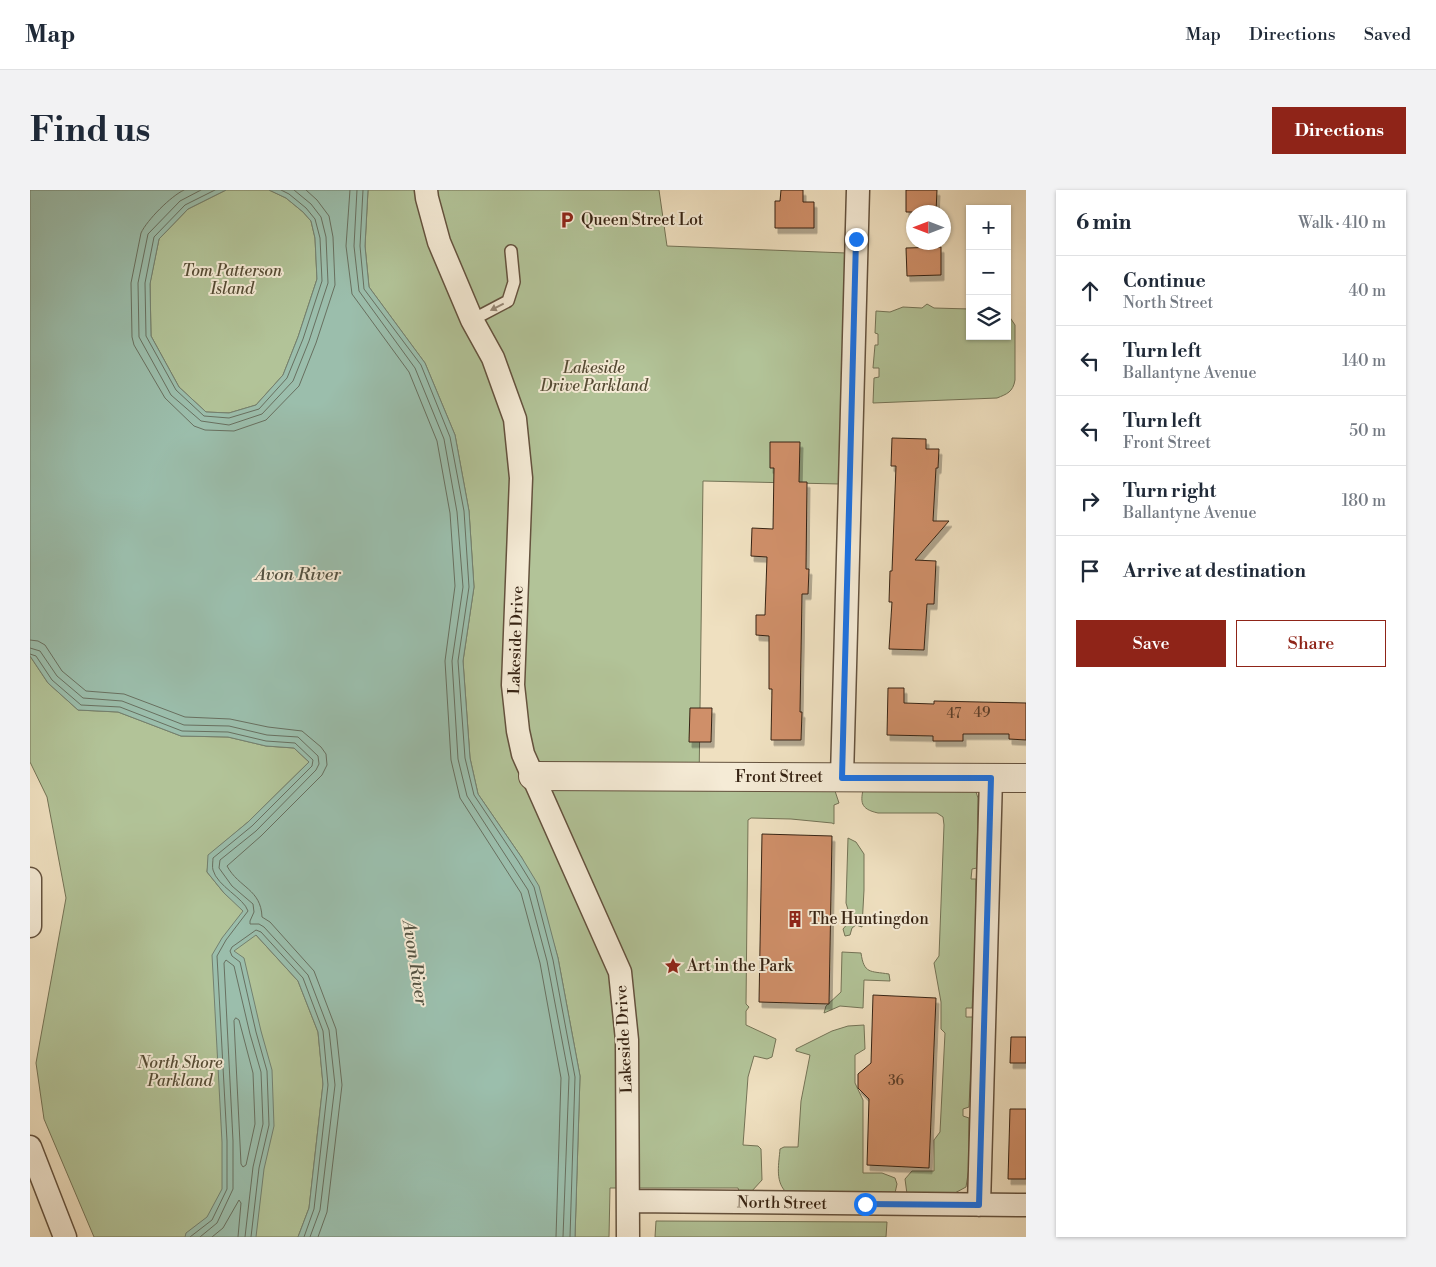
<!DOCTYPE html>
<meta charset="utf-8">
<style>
body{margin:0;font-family:"Libre Bodoni",serif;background:#f2f2f3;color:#1f2937}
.controls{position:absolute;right:15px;top:15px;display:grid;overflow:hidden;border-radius:0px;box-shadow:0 1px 4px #0004}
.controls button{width:45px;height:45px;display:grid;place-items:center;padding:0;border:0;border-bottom:1px solid #e0e1e3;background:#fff;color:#1f2937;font:25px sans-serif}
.compass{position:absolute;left:876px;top:15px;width:45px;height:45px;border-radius:50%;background:#fff;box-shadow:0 1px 4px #0004;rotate:270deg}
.stop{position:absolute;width:15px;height:15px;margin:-11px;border:4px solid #1a73e8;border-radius:50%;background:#fff}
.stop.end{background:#1a73e8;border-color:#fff;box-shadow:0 1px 5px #0008}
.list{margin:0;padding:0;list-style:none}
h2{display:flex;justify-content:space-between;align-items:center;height:65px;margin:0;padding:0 20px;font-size:21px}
h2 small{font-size:16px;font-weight:400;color:#747a83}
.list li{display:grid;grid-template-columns:32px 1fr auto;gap:15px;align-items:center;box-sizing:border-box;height:70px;padding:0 20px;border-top:1px solid #e0e1e3}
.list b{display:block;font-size:19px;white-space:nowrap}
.list p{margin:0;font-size:16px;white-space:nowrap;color:#747a83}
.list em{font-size:16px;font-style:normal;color:#747a83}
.actions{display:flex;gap:10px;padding:15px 20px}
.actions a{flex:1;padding:11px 0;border:1px solid #8f2418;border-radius:0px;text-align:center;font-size:18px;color:#8f2418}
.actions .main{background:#8f2418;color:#fff}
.icon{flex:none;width:28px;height:28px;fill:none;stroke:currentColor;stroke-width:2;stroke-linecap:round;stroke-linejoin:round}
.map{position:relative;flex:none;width:996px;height:1047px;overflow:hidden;border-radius:0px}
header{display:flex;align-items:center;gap:30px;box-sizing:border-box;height:70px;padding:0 25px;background:#fff;border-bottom:1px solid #e0e1e3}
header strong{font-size:24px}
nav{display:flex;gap:28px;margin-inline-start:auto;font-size:18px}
.intro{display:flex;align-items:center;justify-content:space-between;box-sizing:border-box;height:120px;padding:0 30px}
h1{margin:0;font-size:35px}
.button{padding:12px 22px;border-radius:0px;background:#8f2418;color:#fff;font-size:18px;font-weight:700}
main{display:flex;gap:30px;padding:0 30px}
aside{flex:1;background:#fff;border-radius:0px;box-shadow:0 1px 4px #0004}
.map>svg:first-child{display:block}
</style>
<header>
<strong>Map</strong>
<nav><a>Map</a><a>Directions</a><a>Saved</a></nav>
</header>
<div class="intro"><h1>Find us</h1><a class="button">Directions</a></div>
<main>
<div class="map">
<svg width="996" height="1047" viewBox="0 0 996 1047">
<defs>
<filter id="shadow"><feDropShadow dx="3" dy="5.5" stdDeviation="0" flood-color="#0004"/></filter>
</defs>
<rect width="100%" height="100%" fill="#efe0c0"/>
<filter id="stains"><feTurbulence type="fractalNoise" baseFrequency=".004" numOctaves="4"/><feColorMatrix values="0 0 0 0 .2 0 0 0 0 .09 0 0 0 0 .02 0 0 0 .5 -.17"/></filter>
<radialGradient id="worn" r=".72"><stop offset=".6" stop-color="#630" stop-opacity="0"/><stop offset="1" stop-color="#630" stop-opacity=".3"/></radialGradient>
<!-- green -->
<path fill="#b2c398" stroke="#747356" d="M196 0H239L256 8 273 22 281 31 285 48 287 89 268 147 253 185 226 215 199 223 176 222 149 197 121 146 120 93 129 49 158 19Z
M338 0H629L637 56 816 63 810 294 673 291 669 595 804 598 809 613 804 615V634L802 633 761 629 721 628 718 630 716 814 719 817 716 821V835L746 849 742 867 737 869 724 866 718 887 713 955 728 956 731 959 732 990 721 1002 709 1001 708 998H580L579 1047H545L550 886 528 768 518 734 492 668 448 604 440 568 433 471 444 397 439 321 425 245 395 173 339 97 335 56Z
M897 114 904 118 940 119V146H977V123L985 135V190C983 202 977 204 967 208L843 213 844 188 849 187V178H843L845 155H848V144L845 143 846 121 860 122 873 117 892 118Z
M0 466 18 493 48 520 88 522 151 546 198 547 236 556 264 558 279 572 218 632 179 665 177 682 194 703 214 720 226 745 268 791 288 842 293 894 279 1018 268 1047H64L14 929 6 873 36 708 17 607 0 572Z
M834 596 940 597 946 602 948 608 947 678 942 679 941 689H946V751L942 818H936V827H943L939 917 933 919V926L939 928V978L936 997 923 1004H877L875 989 882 981H904V950L910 942 915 843 911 839V812L904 773 909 766 914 635 913 627 907 623H848C830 619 830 612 834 596Z
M818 648 826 652 834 664V700L832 737 826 735 822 738 820 745 815 746 813 739 819 732V723L816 713Z
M812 762 831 763C834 784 840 781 859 784L860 791 834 790 833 818 810 816 794 823 796 816 811 802Z
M834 835 835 859 825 865V893L833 910V983H852L865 988 867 994 865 1003 755 1001C745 990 749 973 750 959L754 957H768L771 911 780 865 766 861V859L802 841 818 836Z
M626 1031 857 1032 856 1047H625Z"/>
<!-- water -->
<path fill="#9bbeac" stroke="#73806f" d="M0 0H196L158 19 129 49 120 94 121 146 149 197 176 222 199 223 226 215 253 185 268 147 287 89 285 48 281 31 273 22 256 8 239 0H338L335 56 339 97 395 173 425 245 439 321 444 397 433 471 440 568 448 604 492 668 509 696 528 768 550 886 545 1047H268L279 1018 293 894 288 842 268 791 226 745 204 761 214 768 231 841 242 880 244 936 234 979 226 1047H155L156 1043 177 1027 192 999V952L182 765 192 748 213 721 194 703 177 682 178 665 218 632 279 572 264 558 236 556 198 547 151 546 88 522 48 520 18 493 0 466Z"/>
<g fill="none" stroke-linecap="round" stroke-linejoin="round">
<!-- shore -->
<path stroke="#687060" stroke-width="1" d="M154 0C141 6 117 30 111 43L101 93 102 147 104 155 135 208 164 236 175 240 204 241 236 230 269 196 286 153 305 95 303 47 299 26 287 10 276 0
M171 0 150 11 118 44 108 93 109 147 141 205 171 231 199 235 232 224 263 191 279 151 298 93 296 47 291 27 281 14 264 0
M185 0 155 15 124 47 115 93 116 146 146 200 174 226 199 228 229 219 257 188 273 149 292 91 290 48 285 29 276 18 259 4 251 0
M320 0 316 56 322 104 379 182 407 251 420 323 425 396 415 471 421 570 430 608 491 703 510 773 531 888 526 1047
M327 0 324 56 329 101 385 178 414 249 427 322 433 397 422 471 428 569 437 606 498 700 517 771 539 887 533 1047
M333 0 330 56 334 99 391 175 420 247 434 321 439 397 428 471 435 568 444 605 488 671 504 697 523 770 545 887 540 1047
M0 450 8 451 15 455 32 481 56 501 94 504 155 527 200 529 238 537 272 541 291 557 296 564 297 575 292 585 231 646 197 676C209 698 231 699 232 727L240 732 284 781 306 839 312 895 297 1022 288 1047
M0 458 10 461 27 486 53 508 92 511 154 535 199 536 237 545 268 547 288 566 289 574 286 580 226 641 190 670 189 678 202 696 223 714 224 722 220 731V734H229L234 737 278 785 299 840 305 895 290 1020 280 1047
M0 464 6 466 22 490 51 515 90 517 152 541 198 542 236 551 265 553 283 570 282 576 222 636 183 668C183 671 182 677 183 680 187 696 214 708 218 721L196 750 187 766 197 951V999L182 1030 160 1047
M206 828 209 830 223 883 225 934 216 975 213 977 211 974 204 831Z
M170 1047 187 1033 203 999V951L194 773 196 770 204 776 220 844 231 882 233 934 223 977 215 1047
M182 1047 193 1038 209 1010 211 1013 208 1047
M221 1047 229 978 239 935 237 881 226 842 210 772 202 766 200 761 202 757 226 740 231 742 273 788 293 841 298 895 284 1019 274 1047"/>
</g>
<!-- building -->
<path fill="#cf8f69" stroke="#362313" filter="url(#shadow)" d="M751 0H773V12H784V38H745V11H750Z
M876 0H907L906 22H876Z
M911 57V85L877 86 876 58Z
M862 248 896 249V259H909L908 278H906L903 331H919L885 370 906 371 904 414H897L894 460 859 459 862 412H859L860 381H862L866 276H861Z
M740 252H770L769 292H777L776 379H779L778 404H772L770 522H772L771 550H741L742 499H739V446L726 445V425H735L737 367 721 366 722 338 743 339 744 278H740Z
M858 498H874V513L904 514V511L996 513V550L979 549V544H933V551H903V546L857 545Z
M660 518H682L681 552H659Z
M732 644 802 646 799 814 729 812Z
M843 805 906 808 899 978 837 975 839 909 828 898V884L841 873Z
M981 847H996V873H980Z
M980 919H996V989H978Z"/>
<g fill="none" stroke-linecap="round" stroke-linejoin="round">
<!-- service casing -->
<g stroke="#64523e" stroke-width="14">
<path id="service" d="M442 130 478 111 484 92 481 61"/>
</g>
<!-- minor casing -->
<g stroke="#64523e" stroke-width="25">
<path id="minor" d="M396 0 397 8 409 52 442 130 463 168 485 229 491 288 483 495 488 541 493 564 590 782 597 850 598 1047
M812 587 828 0
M0 689V736
M0 957 35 1047
M598 1011 996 1015
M949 1015 961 588"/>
</g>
<!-- tertiary casing -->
<g stroke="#64523e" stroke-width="30">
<path id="tertiary" d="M503 586 996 588"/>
</g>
<!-- service -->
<use href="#service" stroke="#f5ebd6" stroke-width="11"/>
<!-- minor -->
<use href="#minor" stroke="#f5ebd6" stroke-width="22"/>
<!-- tertiary -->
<use href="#tertiary" stroke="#f5ebd6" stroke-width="28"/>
</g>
<!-- one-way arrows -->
<defs><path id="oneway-solid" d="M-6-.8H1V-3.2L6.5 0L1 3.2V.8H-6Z" transform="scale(1.25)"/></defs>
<use fill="#968774" href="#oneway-solid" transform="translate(467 117) rotate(153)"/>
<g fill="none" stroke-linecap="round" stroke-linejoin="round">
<!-- route -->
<path stroke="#1a73e8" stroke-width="6" d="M826 49 812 588H961L949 1015 835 1014"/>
</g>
<!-- icons -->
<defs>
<g id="parking-bare" transform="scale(1.35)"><path d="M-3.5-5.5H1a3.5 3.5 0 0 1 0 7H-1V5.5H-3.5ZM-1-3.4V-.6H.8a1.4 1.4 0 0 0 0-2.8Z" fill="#8f2418" stroke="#f5ebd6" stroke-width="2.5" paint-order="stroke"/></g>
<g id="building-bare" transform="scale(1.35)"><path d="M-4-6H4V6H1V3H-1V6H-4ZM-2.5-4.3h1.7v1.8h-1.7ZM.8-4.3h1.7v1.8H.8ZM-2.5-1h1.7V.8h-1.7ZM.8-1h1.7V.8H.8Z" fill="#8f2418" stroke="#f5ebd6" stroke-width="2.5" paint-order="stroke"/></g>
<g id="sight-bare" transform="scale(1.35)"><path d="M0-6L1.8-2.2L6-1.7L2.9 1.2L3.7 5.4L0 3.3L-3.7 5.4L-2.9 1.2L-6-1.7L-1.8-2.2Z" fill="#8f2418" stroke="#f5ebd6" stroke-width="2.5" paint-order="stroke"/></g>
</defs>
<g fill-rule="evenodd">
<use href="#parking-bare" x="537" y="30"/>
<use href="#building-bare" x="765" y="729"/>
<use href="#sight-bare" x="643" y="776"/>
</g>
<g text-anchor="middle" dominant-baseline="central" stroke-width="4" stroke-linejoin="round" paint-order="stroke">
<!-- number labels -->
<g font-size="14" fill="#5c3e28">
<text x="952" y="523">49</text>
<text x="924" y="524">47</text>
<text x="866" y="891">36</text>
</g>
<!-- poi labels -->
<g font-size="16" fill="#362313" stroke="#f5ebd6" text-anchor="start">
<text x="551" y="30">Queen Street Lot</text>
<text x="779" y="729">The Huntingdon</text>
<text x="657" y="776">Art in the Park</text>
</g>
<!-- park labels -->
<g font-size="16" font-style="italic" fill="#554b34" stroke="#f5ebd6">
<text x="202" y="81">Tom Patterson<tspan x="202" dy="18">Island</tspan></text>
<text x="564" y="178">Lakeside<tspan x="564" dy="18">Drive Parkland</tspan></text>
<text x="150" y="873">North Shore<tspan x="150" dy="18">Parkland</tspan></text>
</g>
<!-- street labels -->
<g font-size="16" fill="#362313" stroke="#f5ebd6">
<text transform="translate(486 450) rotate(-88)">Lakeside Drive</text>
<text x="749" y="587">Front Street</text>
<text transform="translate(594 849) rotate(-93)">Lakeside Drive</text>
<text transform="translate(752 1013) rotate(1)">North Street</text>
</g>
<!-- water labels -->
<g font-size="18" font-style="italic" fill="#545241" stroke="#f5ebd6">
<text x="268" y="384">Avon River</text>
<text transform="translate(385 773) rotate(81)">Avon River</text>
</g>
</g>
<rect width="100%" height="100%" filter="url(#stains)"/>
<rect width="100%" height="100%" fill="url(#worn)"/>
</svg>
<div class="controls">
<button>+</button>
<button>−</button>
<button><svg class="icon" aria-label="layers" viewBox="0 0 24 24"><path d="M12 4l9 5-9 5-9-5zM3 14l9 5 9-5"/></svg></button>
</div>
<svg class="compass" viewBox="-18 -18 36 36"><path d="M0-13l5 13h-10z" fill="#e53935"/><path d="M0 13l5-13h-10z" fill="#747a83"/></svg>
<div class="stop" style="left:835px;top:1014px"></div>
<div class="stop end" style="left:826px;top:49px"></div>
</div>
<aside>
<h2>6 min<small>Walk · 410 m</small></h2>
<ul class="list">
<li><svg class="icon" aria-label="ahead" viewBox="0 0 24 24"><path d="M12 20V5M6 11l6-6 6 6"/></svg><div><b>Continue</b><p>North Street</p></div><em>40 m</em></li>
<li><svg class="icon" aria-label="left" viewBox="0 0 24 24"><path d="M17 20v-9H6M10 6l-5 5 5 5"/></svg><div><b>Turn left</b><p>Ballantyne Avenue</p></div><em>140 m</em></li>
<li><svg class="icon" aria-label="left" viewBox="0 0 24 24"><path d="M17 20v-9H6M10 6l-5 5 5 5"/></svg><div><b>Turn left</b><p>Front Street</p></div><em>50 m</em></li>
<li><svg class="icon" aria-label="right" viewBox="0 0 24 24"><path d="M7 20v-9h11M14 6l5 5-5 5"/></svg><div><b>Turn right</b><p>Ballantyne Avenue</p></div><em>180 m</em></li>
<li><svg class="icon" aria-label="arrive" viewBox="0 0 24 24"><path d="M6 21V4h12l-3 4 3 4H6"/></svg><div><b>Arrive at destination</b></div></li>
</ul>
<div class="actions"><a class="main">Save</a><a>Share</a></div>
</aside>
</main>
